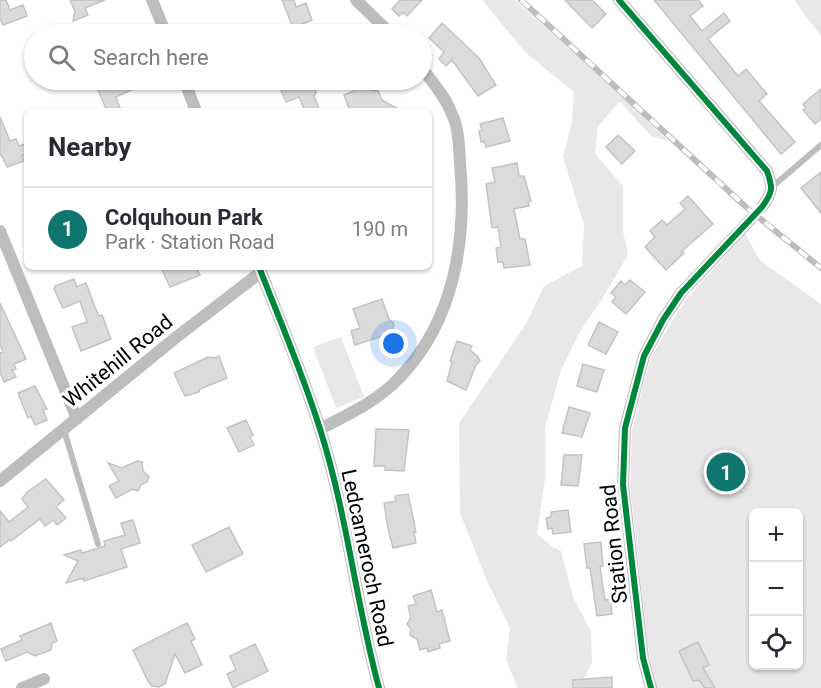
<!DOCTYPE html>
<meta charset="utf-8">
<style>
body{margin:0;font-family:Roboto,sans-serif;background:#f2f2f3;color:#2b2b33}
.controls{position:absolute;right:18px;bottom:18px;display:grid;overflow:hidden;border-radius:9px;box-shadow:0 2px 4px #0004}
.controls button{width:54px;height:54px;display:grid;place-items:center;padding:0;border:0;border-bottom:2px solid #e1e1e2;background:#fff;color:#2b2b33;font:30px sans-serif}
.you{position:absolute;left:394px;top:344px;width:21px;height:21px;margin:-15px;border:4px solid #fff;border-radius:50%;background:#1a73e8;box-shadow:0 0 0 9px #1a73e833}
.badge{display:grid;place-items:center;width:39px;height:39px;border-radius:50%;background:#0f766e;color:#fff;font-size:20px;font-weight:700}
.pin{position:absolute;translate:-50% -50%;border:3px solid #fff;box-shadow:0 2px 6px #0006}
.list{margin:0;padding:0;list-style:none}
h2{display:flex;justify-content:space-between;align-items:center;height:78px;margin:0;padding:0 24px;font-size:26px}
h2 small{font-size:20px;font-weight:400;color:#7c7c81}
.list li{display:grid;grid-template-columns:39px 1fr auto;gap:18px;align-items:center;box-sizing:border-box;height:84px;padding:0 24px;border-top:2px solid #e1e1e2}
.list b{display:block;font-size:22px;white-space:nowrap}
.list p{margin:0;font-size:20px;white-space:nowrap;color:#7c7c81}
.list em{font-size:20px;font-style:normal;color:#7c7c81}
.icon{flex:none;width:33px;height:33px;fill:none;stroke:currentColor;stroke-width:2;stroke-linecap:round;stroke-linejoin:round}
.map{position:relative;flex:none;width:821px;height:688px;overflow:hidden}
.search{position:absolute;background:#fff;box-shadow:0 2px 4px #0004;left:24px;top:24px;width:408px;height:66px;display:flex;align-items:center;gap:15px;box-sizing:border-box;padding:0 21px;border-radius:33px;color:#7c7c81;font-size:22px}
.panel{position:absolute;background:#fff;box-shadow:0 2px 4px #0004;left:24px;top:108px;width:408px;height:162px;border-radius:9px}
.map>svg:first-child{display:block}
</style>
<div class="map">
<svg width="821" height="688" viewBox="0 0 821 688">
<rect width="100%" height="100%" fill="#fff"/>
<!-- green -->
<path fill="#e8e8e8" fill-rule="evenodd" d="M482 0H515C566 47 619 91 668 141L651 136 620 101 598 126 595 154 623 186V231L628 255 602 299 579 333 561 370 545 428V478L537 534 553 547 561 551 573 597 591 631 592 663 579 688H518L506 660 510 628 487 581 460 513 459 423 526 324 544 286 582 266 584 225 563 157 572 122 574 92 526 53Z
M794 0H821V36Z
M745 234 760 260 821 304V688H656L648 647 630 487 632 429 650 359 671 323 689 296ZM754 512H798V666H754Z
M341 337 364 397 336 408 313 347Z"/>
<!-- building -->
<path fill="#dbdbdb" stroke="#c3c3c3" stroke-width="1.5" d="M0 0H6L10 10 23 5 27 16 3 25 0 18Z
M70 0H105L85 8 88 15 73 21 75 11Z
M282 0H294L296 7 306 3 312 20 293 28Z
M400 0H422L407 16 403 12 399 16 392 9Z
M565 0H592L606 14 592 28Z
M654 0H698L703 6 690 16 702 31 724 13 730 21 708 39 738 76 746 69 767 94 759 101 795 142 781 154Z
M442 23 479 58 496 85 478 96 452 60 446 66 439 59 444 52 429 38Z
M94 80H127L131 90 116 97 121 111H107Z
M301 80H311L316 93 314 96 320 111H305L299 97 286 102 280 88Z
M368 85 370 90 378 91 382 100 401 111H350L344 95Z
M821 89V119L815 124 803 110 806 108 803 104Z
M0 117 10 141 16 139 19 146 27 143V154L22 156 24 161 7 167 2 156 0 155Z
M503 118 510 141 486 147 484 141 481 142 479 131 482 130 480 124Z
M618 135 635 151 622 164 606 147Z
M517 163 519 176H524L531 201 528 202 529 206 514 209 520 239H525L530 265 504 268 503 262H498L496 248 501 247 498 227 492 228 486 184 495 182 492 168Z
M821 172V213L801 188Z
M688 196 713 224 682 251 684 253 666 270 645 247 655 237 650 231 662 220 667 225 685 209 680 203Z
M161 267H196L200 275 170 287Z
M74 279 77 287 86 283 95 307 99 316 102 315 111 339 81 351 72 327 87 322 80 301 63 308 54 289 55 286Z
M630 280 645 292 626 314 612 302 616 297 611 293 621 281 625 285Z
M382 299 389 319 394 324 392 333 355 345 351 331 360 328 353 309Z
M0 303 26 359 14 364 16 369 12 370 16 377 4 382 0 372V353L3 352 0 344Z
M599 322 618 332 606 354 588 345Z
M457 341 472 346 470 350 477 356 480 361 476 365 466 390 447 381 452 362 450 361Z
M219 356 227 378 200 389 199 392 185 396 174 373 208 357 214 358Z
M583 364 604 370 597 392 577 386Z
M35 386 47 409 43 410 47 420 35 425 31 416 28 418 18 393Z
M569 407 590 413 582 437 562 433Z
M246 420 253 435 250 437 254 445 239 452 227 428Z
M376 429 409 430 404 471 385 470V466H374Z
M564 455H582L578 486 561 485Z
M137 461 142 462 143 471 149 477 147 482 141 485 138 491 132 489 116 498 109 486 119 481 108 463 122 468Z
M46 479 64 500 56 507 66 518 57 525 53 520 45 526 40 519 11 541 10 539 0 547V511L9 522 28 507 22 499 27 492Z
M408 494 416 532H414L416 543 393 548 388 528 384 503 396 501 395 496Z
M568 510 571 532 553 534 552 528 548 529 546 518 551 517V512Z
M133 520 140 543 121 549 127 567 84 581V578L66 583 78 561 64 555 81 550 82 553 105 546 104 541 125 535 121 523Z
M229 527 243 554 206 572 192 545Z
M601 542 603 566 600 567 605 600 610 599 612 614 597 616 590 568H587L584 544Z
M431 590 437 612 442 610 450 641 439 644 440 648 428 652 427 648 420 650 417 639 410 635 411 629 407 624 411 617 408 606 416 604 413 596Z
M51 623 57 641 52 643 51 650 35 656 27 652 6 661 1 649 22 640 20 636Z
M187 623 195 639 191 641 202 665 185 673 175 654 165 684 159 687 152 686 148 681 133 650Z
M698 642 709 665 703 668 715 688H705L699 680 693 681 679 651Z
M255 644 268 671 233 688 227 674 236 670 230 656Z
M612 677V688H573V680Z"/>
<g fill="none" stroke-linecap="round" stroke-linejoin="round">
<!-- service -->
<path stroke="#bdbdbd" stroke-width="6" d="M772 187 821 145
M64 430 98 544"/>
<!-- minor -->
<path stroke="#bdbdbd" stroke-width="12" d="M152 0 166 34
M356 0 391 34
M619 0 767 171C773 188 773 192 762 207
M184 80 196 111
M0 231 77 419
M259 267C280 321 303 374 320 429 347 514 356 603 379 688
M320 429C349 414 378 401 400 377 455 320 467 238 460 163 459 147 459 129 452 114 445 96 433 83 422 68
M0 481 174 339 261 272
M22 688 44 679
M651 688 643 658 623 485 625 428 644 356 663 320 681 293 751 219"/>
<!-- rail casing -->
<g stroke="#bdbdbd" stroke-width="6">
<path id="rail" d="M521 0 746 207 821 268"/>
</g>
<!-- rail -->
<use href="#rail" stroke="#fff" stroke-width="4" stroke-dasharray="11" stroke-linecap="butt"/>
<!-- cycleway casing -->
<g stroke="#fff" stroke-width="10">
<path id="cycleway" d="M619 0 767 171C773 188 773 192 762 207L681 293 663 320 644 356 625 428 623 485 643 658 651 688
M259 267C280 321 303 374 320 429 347 514 356 603 379 688"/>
</g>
<!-- cycleway -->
<use href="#cycleway" stroke="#00873e" stroke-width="6"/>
</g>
<g text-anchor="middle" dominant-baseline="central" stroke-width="6" stroke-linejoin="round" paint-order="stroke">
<!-- street labels -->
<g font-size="21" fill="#000" stroke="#fff">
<text transform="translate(118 361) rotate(-39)">Whitehill Road</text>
<text transform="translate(614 544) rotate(-96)">Station Road</text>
<text transform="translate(367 558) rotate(78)">Ledcameroch Road</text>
</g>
</g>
</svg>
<div class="controls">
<button>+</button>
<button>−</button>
<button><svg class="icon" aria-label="locate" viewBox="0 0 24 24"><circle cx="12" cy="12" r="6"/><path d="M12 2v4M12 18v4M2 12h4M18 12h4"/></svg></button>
</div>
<div class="you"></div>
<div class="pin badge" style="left:726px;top:472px">1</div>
<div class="search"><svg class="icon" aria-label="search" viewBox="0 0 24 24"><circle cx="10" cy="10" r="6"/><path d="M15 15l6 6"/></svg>Search here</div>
<section class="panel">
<h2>Nearby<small></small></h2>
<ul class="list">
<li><span class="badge">1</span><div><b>Colquhoun Park</b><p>Park · Station Road</p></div><em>190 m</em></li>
</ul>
</section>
</div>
